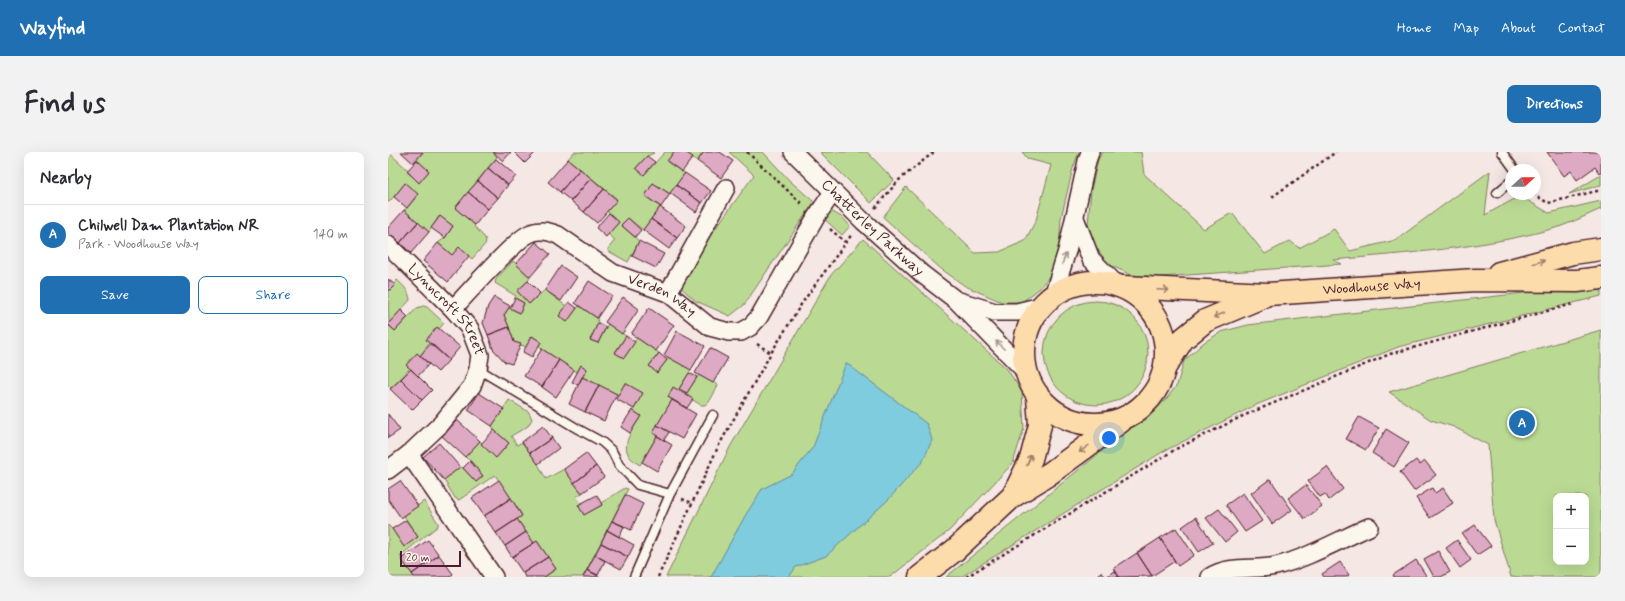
<!DOCTYPE html>
<meta charset="utf-8">
<style>
body{margin:0;font-family:Mynerve,sans-serif;background:#f2f2f3;color:#2b2b33}
.controls{position:absolute;right:12px;bottom:12px;display:grid;overflow:hidden;border-radius:8px;box-shadow:0 4px 16px #0002}
.controls button{width:36px;height:36px;display:grid;place-items:center;padding:0;border:0;border-bottom:1px solid #e1e1e2;background:#fff;color:#2b2b33;font:20px sans-serif}
.compass{position:absolute;left:1117px;top:12px;width:36px;height:36px;border-radius:50%;background:#fff;box-shadow:0 4px 16px #0002;rotate:69deg}
.scale{position:absolute;left:12px;bottom:10px;width:61px;box-sizing:border-box;padding-left:4px;border:2px solid #4a1f2b;border-top:0;font-size:11px;line-height:14px;white-space:nowrap;color:#4a1f2b;-webkit-text-stroke:3px #fbf7ec;paint-order:stroke}
.you{position:absolute;left:721px;top:286px;width:14px;height:14px;margin:-10px;border:3px solid #fff;border-radius:50%;background:#1a73e8;box-shadow:0 0 0 6px #1a73e833}
.badge{display:grid;place-items:center;width:26px;height:26px;border-radius:50%;background:#1f6fb2;color:#fff;font-size:13px;font-weight:700}
.pin{position:absolute;translate:-50% -50%;border:2px solid #fff;box-shadow:0 1px 4px #0006}
.list{margin:0;padding:0;list-style:none}
h2{display:flex;justify-content:space-between;align-items:center;height:52px;margin:0;padding:0 16px;font-size:17px}
h2 small{font-size:13px;font-weight:400;color:#7c7c81}
.list li{display:grid;grid-template-columns:26px 1fr auto;gap:12px;align-items:center;box-sizing:border-box;height:60px;padding:0 16px;border-top:1px solid #e1e1e2}
.list b{display:block;font-size:15px;white-space:nowrap}
.list p{margin:0;font-size:13px;white-space:nowrap;color:#7c7c81}
.list em{font-size:13px;font-style:normal;color:#7c7c81}
.actions{display:flex;gap:8px;padding:12px 16px}
.actions a{flex:1;padding:9px 0;border:1px solid #1f6fb2;border-radius:8px;text-align:center;font-size:14px;color:#1f6fb2}
.actions .main{background:#1f6fb2;color:#fff}
.map{position:relative;flex:none;width:1213px;height:425px;overflow:hidden;border-radius:8px}
header{display:flex;align-items:center;gap:24px;box-sizing:border-box;height:56px;padding:0 20px;background:#1f6fb2;color:#fff}
header strong{font-size:19px}
nav{display:flex;gap:22px;margin-inline-start:auto;font-size:14px}
.intro{display:flex;align-items:center;justify-content:space-between;box-sizing:border-box;height:96px;padding:0 24px}
h1{margin:0;font-size:28px}
.button{padding:10px 18px;border-radius:8px;background:#1f6fb2;color:#fff;font-size:14px;font-weight:700}
main{display:flex;gap:24px;padding:0 24px}
aside{flex:1;background:#fff;border-radius:8px;box-shadow:0 4px 16px #0002}
.map>svg:first-child{display:block}
</style>
<header>
<strong>Wayfind</strong>
<nav><a>Home</a><a>Map</a><a>About</a><a>Contact</a></nav>
</header>
<div class="intro"><h1>Find us</h1><a class="button">Directions</a></div>
<main>
<aside>
<h2>Nearby<small></small></h2>
<ul class="list">
<li><span class="badge">A</span><div><b>Chilwell Dam Plantation NR</b><p>Park · Woodhouse Way</p></div><em>140 m</em></li>
</ul>
<div class="actions"><a class="main">Save</a><a>Share</a></div>
</aside>
<div class="map">
<svg width="1213" height="425" viewBox="0 0 1213 425">
<rect width="100%" height="100%" fill="#f5e7e4"/>
<filter id="ink" filterUnits="userSpaceOnUse"><feTurbulence type="fractalNoise" baseFrequency=".025" numOctaves="2"/><feDisplacementMap in="SourceGraphic" scale="8" xChannelSelector="R" yChannelSelector="G"/><feConvolveMatrix kernelMatrix="1 2 1 2 8 2 1 2 1" color-interpolation-filters="sRGB"/></filter>
<g filter="url(#ink)">
<!-- green -->
<path fill="#bada93" stroke="#827c5f" fill-rule="evenodd" d="M0 0 20 18 19 20 31 30 41 19 29 8 35 0H105L109 5 67 56 87 73 86 74 97 86 98 91 84 107 71 96 64 103 50 91 57 86 65 74 51 64 41 80 16 58 19 56 30 43 17 32 1 50H0Z
M186 0H264L266 1 259 4 248 16 256 23 277 0H286L279 10 294 20 297 21 282 42 265 31 257 44 272 55 255 78 240 66 233 73 251 89 240 110 220 99V97L227 88 220 82 231 70 219 59 229 47 180 7Z
M297 0H316L309 9Z
M341 0H375L401 28 426 50 356 153 342 164 308 149 288 131 366 23Z
M432 0H479L506 28 483 51Z
M634 0H691L685 16 673 66 671 96 663 122 652 136 634 150H614L577 134 552 116 495 65 518 35 587 101 611 100 637 89 648 68 663 13 640 7Z
M714 0H753L756 22 816 77 844 61 877 102 902 89 911 96 946 77 962 99 1008 88 1102 19 1097 63 1132 44 1161 61 1213 49V57C1199 63 1185 70 1171 75 1097 96 1021 101 945 108L954 112 772 125 743 123 720 112 706 92 700 72 703 38 710 8Z
M1213 23V33L1181 42Z
M443 59 455 66 462 74 454 83 434 65Z
M475 87 619 217 634 240 636 276 625 311 562 378 502 425H278L342 295 443 123Z
M125 109 142 125 140 129 129 139 141 152 157 138 178 154 171 164 179 169 191 154 209 166 210 171 202 188 210 191 220 172 238 184 227 200 236 206 249 186 271 201 261 214 269 221 281 205 303 218 291 237 298 241 311 223 330 233 323 247 317 253H313L285 236 280 245 284 248 265 281 269 284 252 313C227 299 242 282 253 264L245 259 254 241 230 243 194 225 199 217 193 214 189 220 154 197 151 193 153 190 144 184 138 195 126 190 116 163 121 156 132 161 136 151 127 146 128 144 107 131 108 127Z
M9 128C16 134 21 139 22 148L1 171 0 140Z
M1213 132V144L1010 195 868 253 776 299 573 425H558L740 278 759 267 779 246 789 233 796 209 815 191 833 180 860 173Z
M656 201a52 52 0 1 1 104 0a52 52 0 1 1-104 0Z
M35 154 39 155 56 171 51 177 49 175C39 199 21 218 3 236L0 233V173L7 179 29 156Z
M1213 178V425H1123L1106 368 1100 293 1066 275 1043 268 1001 240ZM1168 344H1198V410H1168Z
M121 248 141 260 144 267 140 274 123 284 129 293 134 290 150 312 158 327 176 317 194 341 188 345 193 351 191 353 196 362 214 353 213 351 237 336 240 337 195 425H156L168 417 149 389 146 391 129 367 134 363 107 323 71 348 67 346 56 328 72 315 75 316 88 330 95 324 83 309 77 305 92 289 108 306 121 291 106 278 104 274Z
M36 349 50 371V374L12 404 26 425H0V373L4 377 30 385 16 364Z"/>
<!-- water -->
<path fill="#7fccde" stroke="#6a8796" d="M458 211 539 272 544 288 535 309 500 348 438 404 408 415 401 425H323L357 364 374 337 404 322 425 295Z"/>
<!-- building -->
<path fill="#dea9c2" stroke="#4a1f2b" d="M13 0H35L25 11Z
M105 0H123L115 9Z
M126 0H146L147 1 137 11Z
M286 0H297L305 5 294 20 279 9Z
M316 0H332L345 9 333 26 309 9Z
M1159 0H1213V20L1211 21 1207 15 1189 28 1183 19 1176 24Z
M259 4 267 10 256 23 248 16Z
M108 7 128 24 120 33 100 16Z
M180 7 192 17 172 40 160 30Z
M29 8 41 19 31 31 19 19Z
M100 16 120 33 110 46 90 29Z
M192 17 203 26 183 49 172 40Z
M297 21 323 39 314 51 288 33Z
M203 26 216 37 196 60 183 49Z
M90 29 110 46 100 57 80 40Z
M17 31 30 42 19 56 6 45Z
M265 31 282 42 273 55 257 44Z
M288 33 314 51 308 60 282 41Z
M216 37 229 48 209 71 196 60Z
M80 40 100 57 87 73 67 56Z
M272 55 298 74 289 86 263 67Z
M16 58 30 70 12 91 0 81V76Z
M221 61 231 70 218 85 208 76Z
M52 64 65 74 57 86 43 76Z
M240 66 253 78 247 85 233 73Z
M263 67 289 86 281 97 255 78Z
M30 70 41 80 23 101 12 91Z
M251 89 276 102 268 116 244 104Z
M148 90 162 102 142 125 128 112Z
M50 91 64 103 71 95 81 104 60 130 35 109Z
M173 114 189 125 173 149 157 138Z
M0 127 7 133 0 140Z
M140 129 152 141 141 152 129 139Z
M201 129 224 144 209 166 187 151Z
M106 145 122 154 116 163 121 175 100 183 95 171 100 154Z
M235 145 251 157 234 182 217 170Z
M127 146 136 151 132 161 122 156Z
M181 150 189 156 179 170 171 164Z
M261 156 286 173 268 199 243 182Z
M13 158 20 165 7 179 0 172Z
M210 171 218 175 210 191 202 188Z
M49 175 72 195 61 208 38 188Z
M121 175 126 190 133 192 124 212 117 210 105 197 100 183Z
M289 179 317 194 303 218 276 203Z
M144 184 153 190 144 205 135 200Z
M238 184 247 190 236 206 227 201Z
M43 191 61 208 50 220 32 204Z
M322 196 340 206 325 231 307 221Z
M154 197 171 208 154 235 136 224Z
M29 201 41 212 30 224 18 213Z
M271 201 279 208 269 221 261 214Z
M171 208 186 218 168 245 154 235Z
M193 213 199 217 190 233 184 230Z
M23 217 44 238 34 248 13 227Z
M301 221 309 225 299 241 291 237Z
M194 225 211 233 197 260 181 252Z
M13 227 34 248 24 258 2 237Z
M237 231 255 241 246 257 228 247Z
M211 233 229 242 216 269 197 260Z
M285 235 305 247 299 256 280 245Z
M91 241 116 257 104 274 80 258Z
M284 248 308 262 294 287 269 273Z
M244 258 253 264 242 281 233 275Z
M0 262 12 278 0 286Z
M971 265 991 276 978 298 958 287Z
M69 268 92 289 77 305 54 284Z
M269 273 281 280 276 288 265 281Z
M155 274 164 286 142 301 134 290Z
M998 277 1021 291 1006 315 984 301Z
M106 278 121 291 108 306 93 292Z
M269 284 284 293 269 319 254 310Z
M164 286 171 296 150 312 142 301Z
M51 291 72 315 56 328 35 305Z
M198 301 208 314 186 331 176 317Z
M1028 308 1032 313 1037 309 1048 323 1026 339 1012 320Z
M82 309 95 324 88 330 75 316Z
M208 314 216 325 194 341 186 331Z
M939 315 955 337 941 348 937 342 932 345 920 329Z
M882 327 904 358 884 372 863 341Z
M111 328 123 346 96 364 84 346Z
M12 329 30 354 13 366 0 347V337Z
M918 333 934 354 917 367 900 346Z
M1044 336 1047 341 1055 336 1065 351 1042 366 1028 346Z
M855 341 874 369 857 380 838 353Z
M209 343 214 353 196 363 190 353Z
M237 343 255 352 243 378 224 369Z
M123 346 134 364 108 381 96 364Z
M831 357 849 380 837 390 818 366Z
M808 365 825 391 811 400 794 375Z
M129 367 138 380 117 394 108 381Z
M18 368 30 385 16 395 4 377Z
M224 369 236 374 231 385 219 378Z
M1087 373 1103 394 1089 403 1074 382Z
M788 376 806 403 790 414 772 386Z
M219 378 246 393 240 405 213 391Z
M138 380 146 391 124 405 117 394Z
M772 386 787 409 764 424 749 401Z
M40 388 51 403 24 422 13 407Z
M1069 388 1083 408 1072 416 1058 396Z
M149 389 160 405 135 421 124 405Z
M213 391 240 405 233 417 207 403Z
M1050 399 1062 420 1053 425H1046L1036 407Z
M749 401 764 424 731 425 726 416Z
M51 403 65 422 61 425H26L24 422Z
M207 403 217 409 210 423 199 418Z
M160 405 168 417 156 425H137L135 421Z
M1028 408 1039 425H1006L1005 423Z
M952 410 961 423 958 425H936L934 422Z
M199 418 212 425H195Z
M727 419 731 425H718Z
M713 420 717 425H706Z"/>
<g fill="none" stroke-linecap="round" stroke-linejoin="round">
<!-- service casing -->
<g stroke="#4a1f2b" stroke-width="11">
<path id="service" d="M1114 0 1127 18
M1109 41 1123 29
M90 217 190 277 214 290 224 299 231 313 250 333 282 342 325 263
M246 425 282 342"/>
</g>
<!-- minor casing -->
<g stroke="#4a1f2b" stroke-width="20">
<g id="minor">
<path id="s1" d="M405 0 475 69 534 122 569 149 639 221"/>
<path d="M687 66 703 107 729 133"/>
<path id="s2" d="M0 93 65 157 82 177 92 203 90 217 84 234 53 272 21 302 0 318"/>
<path d="M280 141 338 36"/>
<path d="M665 144 679 99 699 9 702 0"/>
<path d="M571 149 607 160H629L653 154"/>
<path id="s3" d="M65 157C84 136 103 115 123 96 129 91 135 84 143 81 152 77 161 79 170 83L225 121 280 141 322 175 341 180H353L362 175 371 165 428 65 445 40"/>
<path d="M21 302 106 425"/>
<path d="M822 425C842 412 867 419 888 414 920 406 951 388 981 375"/>
</g>
</g>
<!-- primary casing -->
<g stroke="#4a1f2b" stroke-width="25">
<g id="primary">
<path d="M1111 121 1185 101 1213 97"/>
<circle cx="707" cy="201" r="71"/>
<path id="s4" d="M736 135 880 142 1087 128 1189 129 1213 126"/>
<path d="M777 215 795 187 817 169 874 145"/>
<path d="M625 344 643 307 652 273 650 245"/>
<path d="M532 425 567 398 625 344 661 322 732 270"/>
</g>
</g>
<!-- path -->
<path stroke="#4a1f2b" stroke-width="2.5" stroke-dasharray="3 3" stroke-linecap="butt" d="M359 0 414 52
M1145 42 1160 51 1213 38
M884 45 948 0
M487 56 511 28 546 0
M442 77 457 90
M369 192 383 201
M294 347 305 351
M270 425 330 295 383 201 414 151 464 82
M578 425 788 297 855 264 1002 202 1185 152"/>
<!-- service -->
<use href="#service" stroke="#fbf7ec" stroke-width="8"/>
<!-- minor -->
<use href="#minor" stroke="#fbf7ec" stroke-width="17"/>
<!-- primary -->
<use href="#primary" stroke="#fddcac" stroke-width="22"/>
</g>
<!-- one-way arrows -->
<defs><path id="oneway-shaft" d="M-6 0H5M1.5-3L5.5 0L1.5 3" fill="none" stroke-width="1.6" stroke-linecap="round" stroke-linejoin="round"/></defs>
<g stroke="#ab9695">
<use href="#oneway-shaft" transform="translate(676 107) rotate(-70)"/>
<use href="#oneway-shaft" transform="translate(612 193) rotate(-135)"/>
</g>
<g stroke="#a47e6c">
<use href="#oneway-shaft" transform="translate(1151 110) rotate(-15)"/>
<use href="#oneway-shaft" transform="translate(775 138) rotate(3)"/>
<use href="#oneway-shaft" transform="translate(831 163) rotate(157)"/>
<use href="#oneway-shaft" transform="translate(696 297) rotate(144)"/>
<use href="#oneway-shaft" transform="translate(641 308) rotate(-68)"/>
</g>
</g>
<g text-anchor="middle" dominant-baseline="central" stroke-width="3" stroke-linejoin="round" paint-order="stroke">
<!-- street labels -->
<g font-size="15" fill="#4a1f2b" stroke="#fbf7ec">
<text stroke="none"><textPath href="#s1" startOffset="110">Chatterley Parkway</textPath></text>
<text stroke="none"><textPath href="#s4" startOffset="248">Woodhouse Way</textPath></text>
<text stroke="none"><textPath href="#s3" startOffset="258">Verden Way</textPath></text>
<text stroke="none"><textPath href="#s2" startOffset="88">Lynncroft Street</textPath></text>
</g>
</g>
</svg>
<div class="controls">
<button>+</button>
<button>−</button>
</div>
<svg class="compass" viewBox="-18 -18 36 36"><path d="M0-13l5 13h-10z" fill="#e53935"/><path d="M0 13l5-13h-10z" fill="#7c7c81"/></svg>
<div class="scale">20 m</div>
<div class="you"></div>
<div class="pin badge" style="left:1134px;top:271px">A</div>
</div>
</main>
